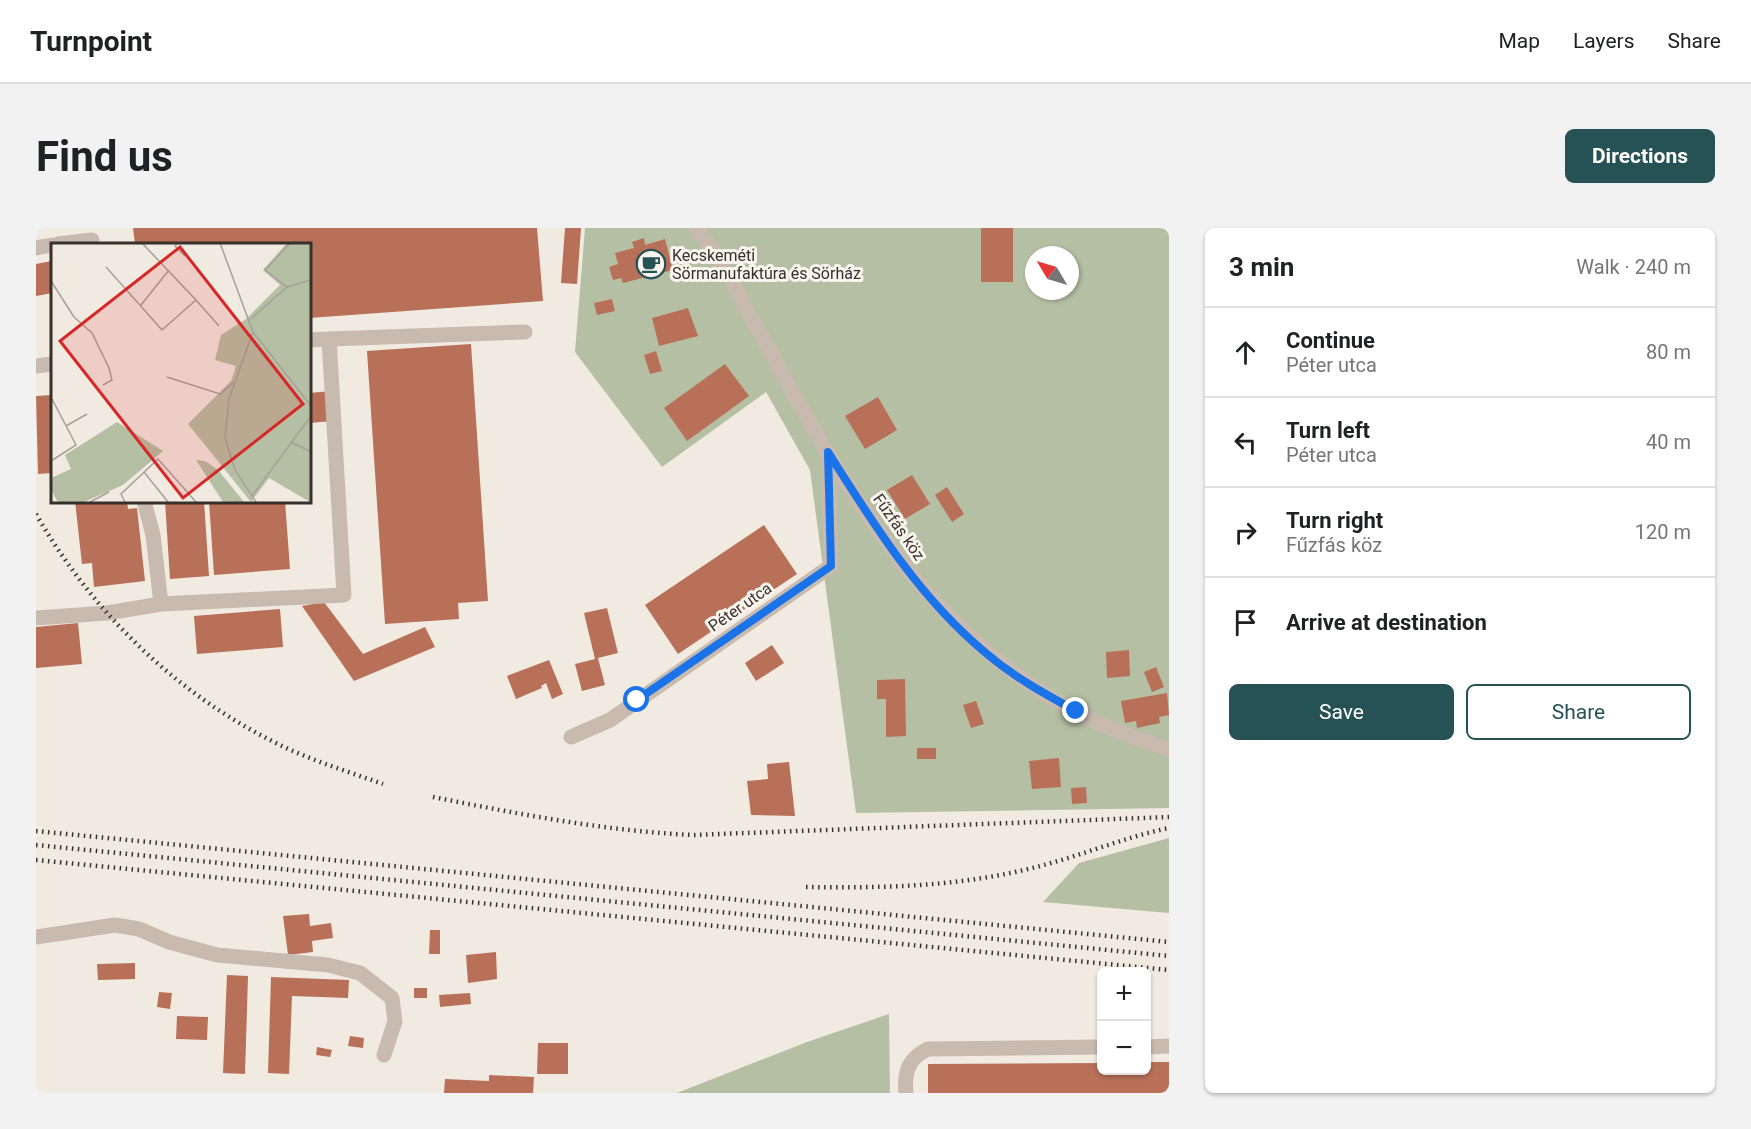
<!DOCTYPE html>
<meta charset="utf-8">
<style>
body{margin:0;font-family:Roboto,sans-serif;background:#f2f2f2;color:#202124}
.controls{position:absolute;right:18px;bottom:18px;display:grid;overflow:hidden;border-radius:9px;box-shadow:0 2px 4px #0004}
.controls button{width:54px;height:54px;display:grid;place-items:center;padding:0;border:0;border-bottom:2px solid #e0e0e0;background:#fff;color:#202124;font:30px sans-serif}
.compass{position:absolute;left:989px;top:18px;width:54px;height:54px;border-radius:50%;background:#fff;box-shadow:0 2px 4px #0004;rotate:308deg}
.stop{position:absolute;width:18px;height:18px;margin:-14px;border:4px solid #1a73e8;border-radius:50%;background:#fff}
.stop.end{background:#1a73e8;border-color:#fff;box-shadow:0 2px 6px #0008}
.list{margin:0;padding:0;list-style:none}
h2{display:flex;justify-content:space-between;align-items:center;height:78px;margin:0;padding:0 24px;font-size:26px}
h2 small{font-size:20px;font-weight:400;color:#757577}
.list li{display:grid;grid-template-columns:39px 1fr auto;gap:18px;align-items:center;box-sizing:border-box;height:90px;padding:0 24px;border-top:2px solid #e0e0e0}
.list b{display:block;font-size:22px;white-space:nowrap}
.list p{margin:0;font-size:20px;white-space:nowrap;color:#757577}
.list em{font-size:20px;font-style:normal;color:#757577}
.actions{display:flex;gap:12px;padding:18px 24px}
.actions a{flex:1;padding:14px 0;border:2px solid #265155;border-radius:9px;text-align:center;font-size:21px;color:#265155}
.actions .main{background:#265155;color:#fff}
.icon{flex:none;width:33px;height:33px;fill:none;stroke:currentColor;stroke-width:2;stroke-linecap:round;stroke-linejoin:round}
.map{position:relative;flex:none;width:1133px;height:865px;overflow:hidden;border-radius:9px}
header{display:flex;align-items:center;gap:36px;box-sizing:border-box;height:84px;padding:0 30px;background:#fff;border-bottom:2px solid #e0e0e0}
header strong{font-size:28px}
nav{display:flex;gap:33px;margin-inline-start:auto;font-size:21px}
.intro{display:flex;align-items:center;justify-content:space-between;box-sizing:border-box;height:144px;padding:0 36px}
h1{margin:0;font-size:42px}
.button{padding:15px 27px;border-radius:9px;background:#265155;color:#fff;font-size:21px;font-weight:700}
main{display:flex;gap:36px;padding:0 36px}
aside{flex:1;background:#fff;border-radius:9px;box-shadow:0 2px 4px #0004}
.map>svg:first-child{display:block}
</style>
<header>
<strong>Turnpoint</strong>
<nav><a>Map</a><a>Layers</a><a>Share</a></nav>
</header>
<div class="intro"><h1>Find us</h1><a class="button">Directions</a></div>
<main>
<div class="map">
<svg width="1133" height="865" viewBox="0 0 1133 865">
<rect width="100%" height="100%" fill="#f1eae1"/>
<!-- green -->
<path fill="#b5bfa3" fill-rule="evenodd" d="M549 0H1133V580L820 585 774 242 730 164 626 239 539 124ZM998 27H1034V63H998Z
M1133 610V685L1007 674 1043 635Z
M853 786 854 865H641L771 814Z"/>
<!-- building -->
<path fill="#b87058" d="M97 0H501L507 73 273 90V16H99Z
M529 0H545L541 56 525 55Z
M945 0H977V54H945Z
M608 10 609 17 629 11 637 42 587 55 585 50 577 52 573 39 582 36 579 25 598 20 596 14Z
M16 33V65L0 68V36Z
M576 71 579 83 561 87 558 75Z
M652 80 662 108 623 118 616 90Z
M435 116 452 373 422 375 423 391 349 396 331 123Z
M620 123 626 143 614 146 608 127Z
M689 136 713 168 651 213 628 180Z
M295 163 297 193 273 195V165Z
M16 167V245L2 246 0 168Z
M842 169 861 202 829 221 809 188Z
M876 247 894 276 869 291 851 262Z
M911 259 928 286 916 294 899 267Z
M39 273H91L92 281 101 280 109 353 58 359 56 335 46 336Z
M129 273H168L173 348 134 351Z
M173 273H249L254 341 178 347Z
M728 297 761 346 642 426 609 377Z
M288 374 327 426 389 399 399 419 318 453 266 378Z
M571 380 582 425 562 430 569 457 546 463 539 436 559 431 548 385Z
M244 381 247 419 161 426 158 388Z
M42 395 46 436 0 440V399Z
M736 417 748 435 720 453 709 435Z
M1093 422 1094 448 1071 450 1070 424Z
M513 432 527 466 516 471 510 455 505 458 506 460 480 471 471 448Z
M1120 439 1128 459 1116 464 1108 444Z
M869 451 870 508 850 509V471H841V452Z
M1131 465 1133 487 1123 489 1124 495 1101 500 1100 493 1089 495 1085 473Z
M940 473 948 496 935 500 927 477Z
M881 520H900V531H881Z
M1023 530 1025 559 996 561 993 533Z
M753 534 759 588 715 587 711 553 732 551 731 536Z
M1050 559 1051 575 1036 576 1035 560Z
M273 686 274 698 295 695 297 710 276 713 277 724 252 727 247 688Z
M394 702H404V726H393Z
M460 724 461 751 432 755 430 727Z
M99 735V751L62 752 61 736Z
M191 747 212 748 209 846 187 845Z
M235 749 313 752 312 770 256 768 253 846 232 845Z
M378 760H391V770H378Z
M123 764 136 765 134 781 121 779Z
M434 765 435 776 404 779 403 767Z
M141 788 172 789 171 812 140 811Z
M314 808 328 810 327 820 312 818Z
M502 815H532V846H501Z
M281 819 296 822 294 829 280 827Z
M1110 834H1133V865H892V836L1066 835V842H1110Z
M453 847 498 849 497 865H408L409 851 453 853Z"/>
<g fill="none" stroke-linecap="round" stroke-linejoin="round">
<!-- minor -->
<path stroke="#c8baae" stroke-width="15" d="M660 0 682 29C797 233 888 450 1133 521
M22 16 56 12
M0 20 16 17
M293 111 489 104
M0 138 16 136
M108 273 117 307 125 376
M0 390 71 385 125 376 308 367 293 111 273 112
M535 509 574 492 795 338 792 224
M0 709 79 697 103 701 133 714 181 727 292 737 324 745 356 770 359 793 348 827
M1110 819 1133 818
M870 865C868 845 872 830 892 821L1066 819"/>
<!-- rail -->
<path stroke="#38302c" stroke-width="4.5" stroke-dasharray="1.5 4.5" stroke-linecap="butt" d="M0 286C57 385 141 467 244 517 277 533 313 544 347 556
M397 569C483 586 569 603 657 607L1133 589
M0 603 1133 714
M0 617 1133 728
M0 632 1133 742
M770 659C845 660 918 659 992 641 1040 630 1085 610 1133 600"/>
</g>
<g fill="none" stroke-linecap="round" stroke-linejoin="round">
<!-- route -->
<path stroke="#1a73e8" stroke-width="8" d="M601 472 795 338 792 224C838 297 884 371 951 426 978 449 1009 466 1040 483"/>
</g>
<!-- icons -->
<defs>
<g id="cafe-ring" transform="scale(1.5)"><circle r="9.5" fill="#f9f4ee" stroke="#265155" stroke-width="1.5"/><path d="M-5.5-4.5H6V0H3Q3 3.5 0 3.5H-2.5Q-5.5 3.5-5.5 0ZM3-3.2v2h1.7v-2ZM-6 4.5H4V6H-6Z" fill="#265155"/></g>
</defs>
<g fill-rule="evenodd">
<use href="#cafe-ring" x="615" y="36"/>
</g>
<g text-anchor="middle" dominant-baseline="central" stroke-width="6" stroke-linejoin="round" paint-order="stroke">
<!-- poi labels -->
<g font-size="16" fill="#38302c" stroke="#f9f4ee" text-anchor="start">
<text x="636" y="27">Kecskeméti<tspan x="636" dy="18">Sörmanufaktúra és Sörház</tspan></text>
</g>
<!-- street labels -->
<g font-size="16" fill="#38302c" stroke="#f9f4ee">
<text transform="translate(863 299) rotate(55)">Fűzfás köz</text>
<text transform="translate(704 379) rotate(-35)">Péter utca</text>
</g>
</g>
<!-- overview -->
<g transform="translate(15 15)">
<rect width="260" height="260" fill="#f1eae1"/>
<path d="M236 0H259V259L218 235 200 259 137 181 180 138 185 123 164 117 170 92 195 76 229 42 212 27ZM66 179 112 208 72 242 33 259H7L0 247V235L20 226 14 212ZM145 217 154 218 167 227 193 259H172Z" fill="#b5bfa3"/>
<path fill="none" stroke="#a7a099" stroke-width="1.5" d="M127 0 124 3 134 13M169 0 202 89 178 156 174 195 184 227 205 259M55 24 111 87 145 57 91 0M0 38 23 74 41 90 58 125 61 137 52 142M236 44 214 27 239 0M145 57 168 83M90 62 118 27M200 76 236 44 260 37M202 89 260 163M116 134 169 151 183 139M0 154 25 202 0 218M15 183 36 171M240 199 260 209M93 229 117 259M201 253 260 173M39 259 58 249M74 259 70 251 107 216 145 259"/>
<path fill="#d62828" fill-opacity="0.15" stroke="#d62828" stroke-width="3" d="M129 4 252 161 132 255 9 98Z"/>
<rect width="260" height="260" fill="none" stroke="#38302c" stroke-width="3"/>
</g>
</svg>
<div class="controls">
<button>+</button>
<button>−</button>
</div>
<svg class="compass" viewBox="-18 -18 36 36"><path d="M0-13l5 13h-10z" fill="#e53935"/><path d="M0 13l5-13h-10z" fill="#757577"/></svg>
<div class="stop" style="left:601px;top:472px"></div>
<div class="stop end" style="left:1040px;top:483px"></div>
</div>
<aside>
<h2>3 min<small>Walk · 240 m</small></h2>
<ul class="list">
<li><svg class="icon" aria-label="ahead" viewBox="0 0 24 24"><path d="M12 20V5M6 11l6-6 6 6"/></svg><div><b>Continue</b><p>Péter utca</p></div><em>80 m</em></li>
<li><svg class="icon" aria-label="left" viewBox="0 0 24 24"><path d="M17 20v-9H6M10 6l-5 5 5 5"/></svg><div><b>Turn left</b><p>Péter utca</p></div><em>40 m</em></li>
<li><svg class="icon" aria-label="right" viewBox="0 0 24 24"><path d="M7 20v-9h11M14 6l5 5-5 5"/></svg><div><b>Turn right</b><p>Fűzfás köz</p></div><em>120 m</em></li>
<li><svg class="icon" aria-label="arrive" viewBox="0 0 24 24"><path d="M6 21V4h12l-3 4 3 4H6"/></svg><div><b>Arrive at destination</b></div></li>
</ul>
<div class="actions"><a class="main">Save</a><a>Share</a></div>
</aside>
</main>
